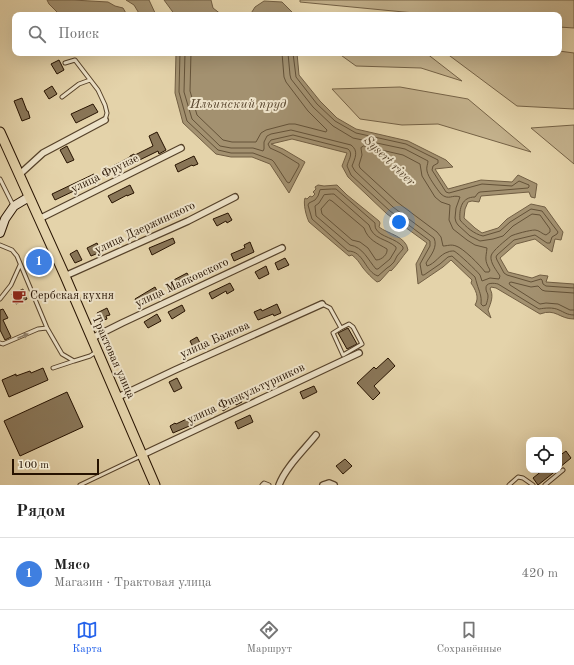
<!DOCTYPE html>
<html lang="ru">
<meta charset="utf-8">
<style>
body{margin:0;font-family:"Old Standard TT",serif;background:#f2f2f2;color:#222}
.controls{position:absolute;right:12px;bottom:12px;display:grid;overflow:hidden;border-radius:8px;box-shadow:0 4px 16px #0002}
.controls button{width:36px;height:36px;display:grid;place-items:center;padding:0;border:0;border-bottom:1px solid #e0e0e0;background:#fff;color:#222;font:20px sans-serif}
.scale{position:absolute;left:12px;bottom:10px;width:87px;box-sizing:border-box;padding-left:4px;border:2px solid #261200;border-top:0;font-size:11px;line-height:14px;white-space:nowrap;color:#261200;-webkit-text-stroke:3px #ede2c8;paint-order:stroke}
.you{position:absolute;left:399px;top:222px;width:14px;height:14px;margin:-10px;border:3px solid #fff;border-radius:50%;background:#1a73e8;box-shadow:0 0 0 6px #1a73e833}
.badge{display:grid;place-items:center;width:26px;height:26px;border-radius:50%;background:#2563eb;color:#fff;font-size:13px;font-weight:700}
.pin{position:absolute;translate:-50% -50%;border:2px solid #fff;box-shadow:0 1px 4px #0006}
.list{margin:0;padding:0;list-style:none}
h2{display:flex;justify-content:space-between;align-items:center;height:52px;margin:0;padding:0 16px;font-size:17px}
h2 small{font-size:13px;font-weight:400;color:#767676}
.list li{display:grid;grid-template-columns:26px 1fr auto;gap:12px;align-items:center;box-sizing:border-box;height:72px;padding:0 16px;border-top:1px solid #e0e0e0}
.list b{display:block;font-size:15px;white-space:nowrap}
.list p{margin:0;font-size:13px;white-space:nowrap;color:#767676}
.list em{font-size:13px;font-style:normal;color:#767676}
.icon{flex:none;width:22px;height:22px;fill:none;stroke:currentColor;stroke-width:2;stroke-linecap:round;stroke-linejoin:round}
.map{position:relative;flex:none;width:574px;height:485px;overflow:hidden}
.search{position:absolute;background:#fff;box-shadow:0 4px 16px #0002;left:12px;right:12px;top:12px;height:44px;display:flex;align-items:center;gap:10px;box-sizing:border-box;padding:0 14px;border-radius:8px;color:#767676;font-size:15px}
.sheet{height:124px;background:#fff}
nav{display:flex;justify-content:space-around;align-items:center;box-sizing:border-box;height:56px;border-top:1px solid #e0e0e0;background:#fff;font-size:11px;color:#767676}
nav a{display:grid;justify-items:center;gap:2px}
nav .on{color:#2563eb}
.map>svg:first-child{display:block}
</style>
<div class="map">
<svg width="574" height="485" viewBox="0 0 574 485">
<rect width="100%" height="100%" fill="#e4d3aa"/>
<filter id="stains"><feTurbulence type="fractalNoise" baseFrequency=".005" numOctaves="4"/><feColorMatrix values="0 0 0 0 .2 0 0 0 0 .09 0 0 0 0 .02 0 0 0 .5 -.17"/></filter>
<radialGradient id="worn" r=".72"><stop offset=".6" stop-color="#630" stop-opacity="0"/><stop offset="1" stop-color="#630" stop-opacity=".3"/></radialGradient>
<!-- green -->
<path fill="#c4b28d" stroke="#756246" d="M300 0H574V28L559 27V15H435L300 2Z
M559 51 574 53V109L517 106 446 53H559Z
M338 53H426L462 81 421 68 356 66Z
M400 87 468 99 531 152 438 124 402 125 360 119 332 89Z
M574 125V164L531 128Z"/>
<!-- water -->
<path fill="#a39170" stroke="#715e43" d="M47 0H73L108 2 115 6 123 8 127 15H60L49 4Z
M126 0H149L156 15H140L134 5Z
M164 0H211L213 8 222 15H175Z
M264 1 282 2 293 13V15H250L255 7Z
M176 53H297L299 75 320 101 337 118 356 129 408 141 446 160 453 167 435 169 448 189 481 180 512 182 518 175 537 184 535 198 531 197 529 192 481 196 479 202 472 201 468 202 465 209 464 218 475 228 482 233 498 228 507 219 531 204 545 207 563 232 561 240 555 239 552 252 535 239 516 244 500 258 508 272 532 278 540 275 548 276 546 282 574 284V319C559 319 556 308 540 314L496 288 491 287 490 289C494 295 491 303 488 310L491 318 475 305C480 297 475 289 471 283L472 280 451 260 443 267 418 284 416 264 427 243 387 214 348 177 342 166 347 153 292 139 271 144 283 149 305 162 289 193 270 164 252 157H231L216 154 183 123 175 93Z
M318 185 324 186 337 185 347 195 379 221 380 223 379 227C388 234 406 236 408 250 402 257 398 264 391 271L390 270 380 281 377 282C372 278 367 273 363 268 359 262 357 259 352 255L349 256 309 222C306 216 303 203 305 198L307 199 310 196 312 197 315 194 313 192 316 189 315 187Z"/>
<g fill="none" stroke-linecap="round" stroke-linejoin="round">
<!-- shore -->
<path stroke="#645238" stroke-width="1" d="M180 53 179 92 187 121 218 150 231 153H253L272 160 274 162 287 182 289 183 290 182 299 166V164L281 153 270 148 268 144 271 140 293 135 348 149C354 154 348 160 347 166L351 175 390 211 430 241V246L420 264 422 275H424L440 264 448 257 452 256 475 277C476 279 476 282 477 284 479 291 482 296 481 304L483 306 486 305C487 302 488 299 488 296 488 293 486 292 486 289 485 282 494 283 498 284L539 309C545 308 553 307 559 310 564 312 567 315 574 315
M185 53 184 92 192 119 220 146 231 148H253L263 151 264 149V142L267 136 271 134 291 130 351 145C359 151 355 158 352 166L355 171 393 207 434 238C438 247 431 255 426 263L427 266C435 264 440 254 448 252 450 251 452 251 454 251 458 253 477 271 480 275 481 277 481 279 482 281L490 278 499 279 500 276C497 271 490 263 491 256 492 251 506 240 511 236 515 234 530 230 535 230 539 230 542 234 546 235L550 232V229L540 215 532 214 513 226 503 236 493 239 480 241 470 236 458 225 456 222 455 218 456 208 460 197C452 194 449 201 441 194 437 189 428 177 427 171 426 167 428 164 428 161L405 149 353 138 333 126 313 107 291 79 290 75 288 53
M191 53 190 91 197 115 223 140 232 142H256L261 133 266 130 289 124H295L326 132 327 130 308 111 286 82 284 77 282 53
M293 53 296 77 317 104 335 121 356 133 406 144 438 160V163L433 166 432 170 446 192 449 193 482 184 512 186 519 181 529 185V187L528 188 480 192 478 193 475 197C462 197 459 208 460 220 466 227 474 234 483 236L500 231 510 222 531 209 542 211 558 232 557 234 552 237 550 243H547L535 235 514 240 497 255 496 257 497 260 504 273 507 275 531 282 541 279 542 280 543 284 546 286 574 288
M364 146 403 155 420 164 422 176 435 197 441 202 450 205 449 220 453 229 467 240 475 245 487 248C486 258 484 260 490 270L489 272H485C480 265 463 248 456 246 451 244 447 246 443 246L441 237 437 232 397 202 360 168 359 165 362 155 361 148Z
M332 189H336L375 223C375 224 375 228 376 229 380 237 396 238 403 247V249L397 256 394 262 390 266 387 268 378 276C365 272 364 251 348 251L312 219 308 205 309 203 315 200 318 196 320 190Z
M332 194H334L369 225C373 240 386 238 396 247V249L390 259 378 269H376C368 260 363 247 350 245L316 216 315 206 319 203 324 195Z
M330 200 332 201 364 228C368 240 377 243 387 249 388 254 382 260 376 260L368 248 360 242 352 240 322 214 321 209 328 201Z
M574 293 545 291 542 290 538 286 531 287 511 282 509 283 510 285 540 304 546 303 558 304 570 310H574"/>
</g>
<!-- building -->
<path fill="#897658" stroke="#261200" d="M59 60 64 70 57 74 51 64Z
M52 86 57 94 49 99 44 91Z
M22 98 27 111H28L30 118 22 121 14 101Z
M93 104 98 112 76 123 71 114Z
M157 132 166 150 159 154 158 151 111 174 109 168 130 157V156L134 154 135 155 153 146 149 136Z
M67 146 74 160 67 163 60 150Z
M194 156 198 164 193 166 192 165 178 172 175 165Z
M94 174 97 180 55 200 52 194Z
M130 185 134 193 127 196V195L112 203 108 196Z
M228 213 232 220 227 223 226 221 217 226 213 219Z
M173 238 175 243 152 255 149 248Z
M250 242 254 252 234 261 231 254 245 248 244 245Z
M97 243 101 252 91 256 87 248Z
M77 250 82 260 75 263 70 254Z
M285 258 289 265 278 270 275 263Z
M266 266 269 274 259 279 255 272Z
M187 273 191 280 169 291 166 284Z
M230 283 234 290 227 294 226 291 212 299 209 293Z
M155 287 159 295 138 305 135 299Z
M23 289 27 299 16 304 12 294Z
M277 304 281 313 274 316 273 314 258 320 254 312 261 309 262 311Z
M182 305 185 311 172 319 168 312Z
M107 308 110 315 106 316 107 319 101 321 97 313Z
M3 309 8 318 3 320 11 337 5 340 0 330V310Z
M157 314 161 321 148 328 144 322Z
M348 328 357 344 347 349 338 333Z
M197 337 202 347 195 351 190 341Z
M388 358 395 366 374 386 380 393 373 400 357 383 374 367 376 369Z
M43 368 48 380 9 397 2 380 16 374V376L30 371 31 373Z
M177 378 182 388 174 392 169 382Z
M314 386 317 392 303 399 300 392Z
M67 392 83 427 20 456 4 421Z
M238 395 242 402 236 405 235 403 223 411 218 402 224 399 225 402Z
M250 415 253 422 238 429 235 422Z
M191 417 194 424 173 433 170 426 175 423 176 424Z
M566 451 571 458 559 468V456Z
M345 459 352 466 343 474 336 466Z
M543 470H557L538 485 533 478Z"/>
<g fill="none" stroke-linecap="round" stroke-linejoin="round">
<!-- lane casing -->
<g stroke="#56422a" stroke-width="5">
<path id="lane" d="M65 63 75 60 98 90 105 105 107 113 105 120
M62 97 79 84 90 80
M0 179 13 205
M0 245 12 250 17 256 47 328 62 354 74 361 90 356 96 352
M0 299 11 285 20 265
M322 304 330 308 341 328 349 324 353 327 362 344 343 355 333 333 341 328
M0 343 3 344 38 329 47 328
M53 368 74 361
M80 485 141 456
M262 485 264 483 269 485
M509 485 518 477 523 478 533 485
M545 485 563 470"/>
</g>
<!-- street casing -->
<g stroke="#56422a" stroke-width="8">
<path id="street" d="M20 174 43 153 105 120
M39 219 181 148
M65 276 188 221 235 197
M92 338 122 323 282 248
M118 397 175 370 322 304
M142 455 359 353
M279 485C285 468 304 450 316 435
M323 485 329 483 334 485"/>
</g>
<!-- secondary casing -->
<g stroke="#261200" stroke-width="10">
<path id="secondary" d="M0 233 5 219 14 206 29 197"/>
</g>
<!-- primary casing -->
<g stroke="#261200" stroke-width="11">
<path id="primary" d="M0 132 65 276 155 485"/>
</g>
<!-- lane -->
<use href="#lane" stroke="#ede2c8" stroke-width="3"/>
<!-- street -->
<use href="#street" stroke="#ede2c8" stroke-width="5.5"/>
<!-- secondary -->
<use href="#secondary" stroke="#ede2c8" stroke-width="8"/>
<!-- primary -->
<use href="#primary" stroke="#e4d3aa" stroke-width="9"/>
</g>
<!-- one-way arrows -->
<defs><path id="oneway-solid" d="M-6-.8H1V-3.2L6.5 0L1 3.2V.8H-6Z"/></defs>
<use fill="#93846e" href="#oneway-solid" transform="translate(23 336) rotate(-23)"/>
<!-- icons -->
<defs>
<g id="cafe-bare" transform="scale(1.08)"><path d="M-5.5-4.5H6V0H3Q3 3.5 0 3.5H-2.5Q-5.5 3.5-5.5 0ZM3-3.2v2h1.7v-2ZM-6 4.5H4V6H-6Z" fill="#8f2418" stroke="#ede2c8" stroke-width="2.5" paint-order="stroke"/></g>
</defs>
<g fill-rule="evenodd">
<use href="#cafe-bare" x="19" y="296"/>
</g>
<g text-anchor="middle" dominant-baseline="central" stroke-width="4" stroke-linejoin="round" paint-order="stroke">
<!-- street labels -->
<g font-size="12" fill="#261200" stroke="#ede2c8">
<text transform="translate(105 174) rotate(-26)">улица Фрунзе</text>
<text transform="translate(145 228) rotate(-25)">улица Дзержинского</text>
<text transform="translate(182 283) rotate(-25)">улица Маяковского</text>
<text transform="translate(215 340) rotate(-24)">улица Бажова</text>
<text transform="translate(113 357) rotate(66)">Трактовая улица</text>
<text transform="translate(246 394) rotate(-25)">улица Физкультурников</text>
</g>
<!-- poi labels -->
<g font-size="12" fill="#261200" stroke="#ede2c8" text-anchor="start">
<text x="30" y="296">Сербская кухня</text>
</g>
<!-- water labels -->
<g font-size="13" font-style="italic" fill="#58452d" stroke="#ede2c8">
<text x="238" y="104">Ильинский пруд</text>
<text transform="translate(389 161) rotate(44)">Sysert river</text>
</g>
</g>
<rect width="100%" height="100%" filter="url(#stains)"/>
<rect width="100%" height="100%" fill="url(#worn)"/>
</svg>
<div class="controls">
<button><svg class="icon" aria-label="locate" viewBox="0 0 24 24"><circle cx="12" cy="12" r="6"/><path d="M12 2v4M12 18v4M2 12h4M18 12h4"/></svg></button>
</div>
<div class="scale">100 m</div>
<div class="you"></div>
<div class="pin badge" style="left:39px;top:262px;background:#3f7fe0">1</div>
<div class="search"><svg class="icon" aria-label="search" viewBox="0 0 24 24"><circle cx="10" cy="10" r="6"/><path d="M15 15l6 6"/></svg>Поиск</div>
</div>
<section class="sheet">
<h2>Рядом<small></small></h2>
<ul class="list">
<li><span class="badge" style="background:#3f7fe0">1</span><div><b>Мясо</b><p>Магазин · Трактовая улица</p></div><em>420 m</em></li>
</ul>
</section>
<nav>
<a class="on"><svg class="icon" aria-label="map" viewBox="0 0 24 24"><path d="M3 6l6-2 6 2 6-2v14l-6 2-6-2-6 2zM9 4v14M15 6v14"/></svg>Карта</a>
<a><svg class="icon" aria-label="directions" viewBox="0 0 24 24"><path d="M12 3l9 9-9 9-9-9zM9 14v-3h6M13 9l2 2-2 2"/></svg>Маршрут</a>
<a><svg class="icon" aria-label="saved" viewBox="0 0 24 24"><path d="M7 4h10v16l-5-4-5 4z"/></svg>Сохранённые</a>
</nav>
